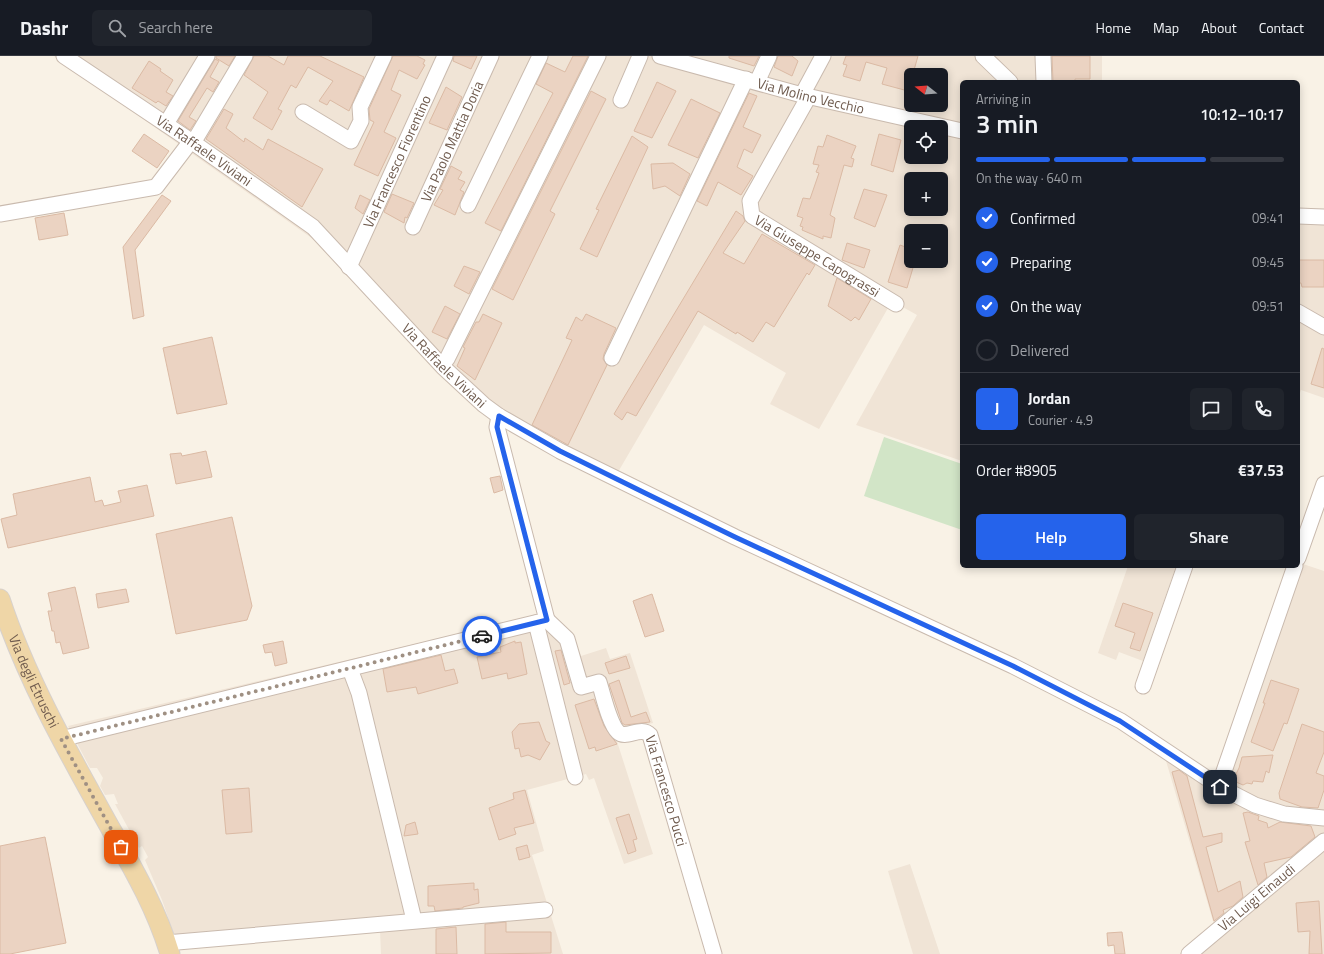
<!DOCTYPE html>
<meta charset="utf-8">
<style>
:root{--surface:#171b24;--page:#20242c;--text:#f1f3f6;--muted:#9ea1a6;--line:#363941;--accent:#2563eb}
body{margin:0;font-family:"Titillium Web",sans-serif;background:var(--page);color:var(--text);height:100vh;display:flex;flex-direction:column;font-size:15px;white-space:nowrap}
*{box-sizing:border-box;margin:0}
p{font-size:13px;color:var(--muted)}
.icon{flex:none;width:22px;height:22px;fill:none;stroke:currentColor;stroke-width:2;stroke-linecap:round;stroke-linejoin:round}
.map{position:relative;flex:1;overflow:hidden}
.drawer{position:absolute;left:960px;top:24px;width:340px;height:488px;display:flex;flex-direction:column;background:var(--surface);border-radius:6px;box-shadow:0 2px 10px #0003}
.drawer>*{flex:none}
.needle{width:26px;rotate:287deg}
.controls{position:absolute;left:904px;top:12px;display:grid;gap:8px}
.controls a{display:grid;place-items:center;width:44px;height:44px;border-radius:6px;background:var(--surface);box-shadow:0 2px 10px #0003;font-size:20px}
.pin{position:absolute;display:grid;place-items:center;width:34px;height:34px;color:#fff;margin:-17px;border-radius:8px;box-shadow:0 2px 6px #0006}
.courier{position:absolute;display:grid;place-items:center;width:40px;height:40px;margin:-20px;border:3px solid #2563eb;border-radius:50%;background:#fff;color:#222;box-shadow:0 1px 5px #0007}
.head em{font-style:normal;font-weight:600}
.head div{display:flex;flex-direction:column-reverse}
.head{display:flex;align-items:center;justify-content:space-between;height:68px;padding:0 16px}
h1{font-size:26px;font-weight:600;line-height:30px}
.bar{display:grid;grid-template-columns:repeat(4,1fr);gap:6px 4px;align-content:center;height:48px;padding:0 16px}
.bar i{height:5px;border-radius:3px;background:var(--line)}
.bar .current{background:var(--accent)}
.bar p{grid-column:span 4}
.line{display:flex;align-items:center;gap:10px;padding:0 16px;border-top:1px solid var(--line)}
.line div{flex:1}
.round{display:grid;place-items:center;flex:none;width:42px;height:42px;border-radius:6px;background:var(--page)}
ol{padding:0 16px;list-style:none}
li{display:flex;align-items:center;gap:12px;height:44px}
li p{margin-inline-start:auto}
li .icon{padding:4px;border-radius:50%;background:var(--accent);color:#fff;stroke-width:4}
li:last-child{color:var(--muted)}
li i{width:22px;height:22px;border:2px solid var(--line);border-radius:50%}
.primary-button{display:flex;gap:8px;margin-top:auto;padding:8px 16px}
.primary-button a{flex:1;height:46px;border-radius:6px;background:var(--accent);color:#fff;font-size:16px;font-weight:600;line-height:46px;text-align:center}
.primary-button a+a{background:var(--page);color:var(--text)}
header{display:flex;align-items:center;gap:24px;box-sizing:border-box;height:56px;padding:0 20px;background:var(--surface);border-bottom:1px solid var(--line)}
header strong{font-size:19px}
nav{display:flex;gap:22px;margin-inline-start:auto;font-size:14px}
.search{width:280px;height:36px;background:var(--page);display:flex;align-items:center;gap:10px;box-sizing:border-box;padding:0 14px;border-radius:6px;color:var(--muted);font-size:15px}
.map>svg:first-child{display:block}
.residential{fill:#f0e4d6;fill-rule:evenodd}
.green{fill:#d2e5c7}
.building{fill:#ebd3c2;stroke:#dbbaa4}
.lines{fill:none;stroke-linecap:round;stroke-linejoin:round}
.minor-casing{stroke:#c9baae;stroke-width:17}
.major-casing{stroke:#d7d1cd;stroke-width:21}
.minor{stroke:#fff;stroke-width:15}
.major{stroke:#efd6a7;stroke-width:19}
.done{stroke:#9f9083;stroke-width:4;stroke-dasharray:0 7.2}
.route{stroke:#2563eb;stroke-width:5}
.labels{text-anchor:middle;stroke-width:3;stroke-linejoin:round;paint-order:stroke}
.street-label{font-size:14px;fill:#6f5b4e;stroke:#fcf6ec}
</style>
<header>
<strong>Dashr</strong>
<div class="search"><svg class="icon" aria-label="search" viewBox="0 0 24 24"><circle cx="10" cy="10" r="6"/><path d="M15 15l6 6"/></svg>Search here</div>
<nav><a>Home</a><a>Map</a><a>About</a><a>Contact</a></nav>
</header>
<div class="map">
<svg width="1324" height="898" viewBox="0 0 1324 898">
<rect width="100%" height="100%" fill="#f9f2e6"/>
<g class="residential">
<path d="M54,0H1102V26H962V405L856,369L917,259L892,245L819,373L770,348L786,317L704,269L611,428L489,360L436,315L313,183ZM911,19H941V49H911ZM911,71H941V101H911ZM911,123H941V153H911ZM911,175H941V205H911Z"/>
<polygon points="1298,153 1324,153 1324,342 1301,334 1298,342"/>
<polygon points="1303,508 1324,515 1324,898 1180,898 1215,872 1164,698 1226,727"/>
<polygon points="1128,510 1176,510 1143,605 1119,596 1116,604 1098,597"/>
<polygon points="538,559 572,579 581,600 606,592 610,603 630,597 653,667 614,676 653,798 624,808 594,722 589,724 586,718 527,734 544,795 532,799 563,898 381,898 380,874 178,890 162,844 145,804 148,801 142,790 139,792 115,748 118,748 114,738 105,739 100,730 103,722 97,712 90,712 68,670"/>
<polygon points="910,808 940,898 913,898 888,815"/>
</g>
<polygon class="green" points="884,381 962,408 962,474 864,440"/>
<g class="building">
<polygon points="216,0 235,0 229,10 216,2"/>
<polygon points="254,0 268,0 284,9 288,0 320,0 364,21 349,55 330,44 327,49 319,45 333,25 308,11 296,32 291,29 278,53 282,55 272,74 253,62 268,36 244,19"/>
<polygon points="393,0 417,0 425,4 423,8 425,9 417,23 399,14 391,34 401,39 384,76 396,82 378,120 354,109 374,66 370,64 369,53"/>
<polygon points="454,0 477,0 471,13 453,5"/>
<polygon points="573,0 588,0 501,175 485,167 553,37 536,28 546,7 565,16"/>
<polygon points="729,0 759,0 754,10 729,2"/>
<polygon points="778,0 792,0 798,5 792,20 774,11"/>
<polygon points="846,0 918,0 908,35 882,28 887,12 866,6 860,25 843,20 847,9 843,8"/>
<polygon points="1052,0 1090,0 1090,23 1075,23 1075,26 1053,26"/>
<polygon points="215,3 219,5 210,21 219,26 213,36 207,32 189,61 196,65 190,74 178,65"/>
<polygon points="149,5 161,13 160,15 173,24 166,36 173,40 166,50 158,45 156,47 132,32"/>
<polygon points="657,26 676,35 652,82 634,75"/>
<polygon points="446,31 462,41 447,74 429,67"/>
<polygon points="591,35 606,43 550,155 555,158 513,244 492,233"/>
<polygon points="749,37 757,40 743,71 761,79 752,97 744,93 737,111 753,120 741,139 718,126 707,150 697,145"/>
<polygon points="691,43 720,57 698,102 668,89"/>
<polygon points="224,53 233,58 226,72 244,86 245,82 263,94 268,83 323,113 302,151 206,83"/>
<polygon points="144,78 169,95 157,112 132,95"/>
<polygon points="879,78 901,84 893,116 871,109"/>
<polygon points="827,79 856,90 851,102 854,103 852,111 844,109 830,159 835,162 831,182 823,180 823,183 802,174 803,171 800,170 803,162 797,160 803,142 810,143 819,117 816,116 819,109 813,108 818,90 823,91"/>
<polygon points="632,80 648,91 597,201 580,193 599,154 596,153"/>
<polygon points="673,107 690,118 680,140 665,130 653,133 651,108"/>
<polygon points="451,110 462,116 458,123 465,126 460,134 464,136 455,159 434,149 443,134 440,133"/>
<polygon points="864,133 887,139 875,171 854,162"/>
<polygon points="392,138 414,147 407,162 405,161 404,167 384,156"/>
<polygon points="162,139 171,145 135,194 144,260 133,263 123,191"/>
<polygon points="360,139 370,144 363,158 355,152"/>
<polygon points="736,155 743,160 745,165 723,197 744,208 762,178 815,209 809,219 807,217 774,271 766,266 753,286 737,276 736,278 698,255 636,360 627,356 622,364 614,358"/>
<polygon points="64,157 68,179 39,184 35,162"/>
<polygon points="847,187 870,194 864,212 842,204"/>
<polygon points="900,189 911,193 911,205 915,205 907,232 888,226"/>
<polygon points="1298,204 1324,204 1324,231 1302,231 1301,227 1298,227"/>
<polygon points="464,210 480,216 469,238 454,230"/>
<polygon points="837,222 871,243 859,264 855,261 851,265 828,250"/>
<polygon points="445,250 460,258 447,283 432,276"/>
<polygon points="483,258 502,267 475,324 457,310 465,292 463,291 476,266 479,266"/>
<polygon points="586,258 616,272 604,298 603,303 607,309 568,389 532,369 572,284 566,282 576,261 582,265"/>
<polygon points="212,281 227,348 177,358 163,292"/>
<polygon points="1322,292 1324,293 1324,332 1311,328"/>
<polygon points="206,395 212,421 176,428 170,398 181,397 182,400"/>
<polygon points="500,420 503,434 494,437 490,422"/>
<polygon points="90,421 95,446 102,444 104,450 121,446 118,435 147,429 154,460 8,492 1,463 17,459 13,438"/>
<polygon points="232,461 252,550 247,564 176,578 156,478"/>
<polygon points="75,531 89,592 63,598 60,586 56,587 54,575 52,575 48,555 52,555 48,537"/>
<polygon points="126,533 129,546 98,552 96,538"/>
<polygon points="652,538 664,575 645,581 633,545"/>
<polygon points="1123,547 1153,557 1140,595 1130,592 1135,577 1115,570"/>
<polygon points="283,585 287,607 275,610 272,596 265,597 263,589"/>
<polygon points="515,585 515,587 521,586 527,618 508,623 507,617 482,623 477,601 501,596 500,591"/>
<polygon points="561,594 570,627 564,629 555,595"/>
<polygon points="441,599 445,615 454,613 458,627 418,638 416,631 387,636 383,613"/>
<polygon points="626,600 630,612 609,618 605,607"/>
<polygon points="619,624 631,661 646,656 650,666 625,669 622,667 609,628"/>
<polygon points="1271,624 1299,633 1287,668 1284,667 1273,695 1251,686 1265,647 1263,647"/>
<polygon points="594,643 604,670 617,688 596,695 595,691 589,693 575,649"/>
<polygon points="539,666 546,685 550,687 540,704 528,699 521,701 519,692 515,693 512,676 519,668"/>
<polygon points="1302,668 1324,676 1324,696 1316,717 1324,720 1324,734 1318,752 1302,751 1280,743 1279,737"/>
<polygon points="1273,699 1269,717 1266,715 1263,726 1253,725 1252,728 1247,727 1243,729 1236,726 1236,718 1239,712 1242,701"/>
<polygon points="1179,714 1187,720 1203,781 1222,777 1222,786 1206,791 1218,836 1240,825 1243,841 1233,850 1223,854 1224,857 1214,865 1172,716"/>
<polygon points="249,732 252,776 226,778 222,734"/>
<polygon points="525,734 534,767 514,772 516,778 499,784 489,752 514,743 513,737"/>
<polygon points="1248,756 1259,760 1258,764 1267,767 1268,772 1280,766 1311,770 1315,781 1291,801 1264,807 1267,821 1258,829 1245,786 1250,785 1243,757"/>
<polygon points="629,758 637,783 633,784 636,795 628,798 616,762"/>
<polygon points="415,766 418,778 404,780 406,769"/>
<polygon points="45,781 66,887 10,898 0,898 0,790"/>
<polygon points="527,789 530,801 519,804 516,792"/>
<polygon points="474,827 474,834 478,833 479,847 463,851 463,852 435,855 434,850 428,850 428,830"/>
<polygon points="1319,845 1322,898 1309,898 1310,875 1298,876 1296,847"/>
<polygon points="506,866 506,876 551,876 551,897 485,898 485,868"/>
<polygon points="456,871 457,898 436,898 436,873"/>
<polygon points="1122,876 1125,898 1115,898 1114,889 1108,890 1107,877"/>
</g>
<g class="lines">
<g class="minor-casing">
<g id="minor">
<path id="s1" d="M64,0L191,85L313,171L443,311L484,349L499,360L560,395L735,481L1013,610L1121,665L1220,731L1255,749L1284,758L1324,762"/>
<path id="s2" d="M660,0L802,39L962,75"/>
<polyline points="983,0 1010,26"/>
<polyline points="1043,0 1044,26"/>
<polyline points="757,26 769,0"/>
<polyline points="802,39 823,0"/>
<path id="s3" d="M809,40L750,145L752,160L896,248"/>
<polyline points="621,44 640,0"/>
<polyline points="303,56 351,85 361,65 360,51 384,0"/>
<polyline points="166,68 207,0"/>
<polyline points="193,87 245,0"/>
<polyline points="468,149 540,0"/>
<polyline points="0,158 156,131 191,85"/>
<polyline points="1298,160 1324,161"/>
<path id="s4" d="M413,171L491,0"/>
<path id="s5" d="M349,211L445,0"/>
<polyline points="1298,256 1324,271"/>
<polyline points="612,302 746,23"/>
<polyline points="447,303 598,0"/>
<polyline points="1298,502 1324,428"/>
<path id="s6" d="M547,564L567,583L581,631L599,626C603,638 609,667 618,676C626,684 641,669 650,679L714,898"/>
<polyline points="536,567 575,721"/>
<polyline points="350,613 359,637 414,864"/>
<polyline points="1143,630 1185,510"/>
<polyline points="61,683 547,564 497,371 499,360"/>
<polyline points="1222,721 1295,510"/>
<polyline points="166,887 545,854"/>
<path id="s7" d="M1189,898L1324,785"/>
</g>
</g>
<g class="major-casing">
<g id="major">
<path id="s8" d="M0,543C25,619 64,689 103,759C128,804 155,848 170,898"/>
</g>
</g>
<use href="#minor" class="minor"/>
<use href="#major" class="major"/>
</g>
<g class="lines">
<polyline class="done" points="121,791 61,683 482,580"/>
<polyline class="route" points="482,580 547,564 497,371 499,360 560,395 645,437 735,481 1013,610 1120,665 1220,731"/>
</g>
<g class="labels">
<g class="street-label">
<text dy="5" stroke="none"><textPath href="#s2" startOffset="156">Via Molino Vecchio</textPath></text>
<text dy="5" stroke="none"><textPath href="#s4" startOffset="94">Via Paolo Mattia Doria</textPath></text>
<text dy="5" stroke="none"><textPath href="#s1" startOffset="169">Via Raffaele Viviani</textPath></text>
<text dy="5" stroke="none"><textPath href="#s5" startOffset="116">Via Francesco Fiorentino</textPath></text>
<text dy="5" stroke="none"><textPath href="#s3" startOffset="212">Via Giuseppe Capograssi</textPath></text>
<text dy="5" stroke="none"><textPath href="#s1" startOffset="493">Via Raffaele Viviani</textPath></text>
<text dy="5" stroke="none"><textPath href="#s8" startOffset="89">Via degli Etruschi</textPath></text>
<text dy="5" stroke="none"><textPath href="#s6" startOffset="242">Via Francesco Pucci</textPath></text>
<text dy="5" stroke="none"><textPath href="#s7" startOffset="88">Via Luigi Einaudi</textPath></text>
</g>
</g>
</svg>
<div class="controls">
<a><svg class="needle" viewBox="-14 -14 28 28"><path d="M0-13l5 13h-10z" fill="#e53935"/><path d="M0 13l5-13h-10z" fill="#9ea1a6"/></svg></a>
<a><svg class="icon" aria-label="locate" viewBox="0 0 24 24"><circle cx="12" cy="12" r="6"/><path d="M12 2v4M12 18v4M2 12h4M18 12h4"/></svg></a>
<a>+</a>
<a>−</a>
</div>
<div class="pin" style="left:121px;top:791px;background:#ea580c"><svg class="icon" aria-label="bag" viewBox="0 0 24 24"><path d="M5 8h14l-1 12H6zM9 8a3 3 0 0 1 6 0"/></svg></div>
<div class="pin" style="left:1220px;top:731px;background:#1f2937"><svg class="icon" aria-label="home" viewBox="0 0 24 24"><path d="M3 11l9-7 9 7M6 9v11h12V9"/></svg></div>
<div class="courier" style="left:482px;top:580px"><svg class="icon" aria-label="car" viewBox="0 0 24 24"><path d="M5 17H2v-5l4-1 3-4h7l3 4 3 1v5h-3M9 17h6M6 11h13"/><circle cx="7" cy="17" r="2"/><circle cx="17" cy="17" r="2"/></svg></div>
<section class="drawer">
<div class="head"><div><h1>3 min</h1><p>Arriving in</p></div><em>10:12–10:17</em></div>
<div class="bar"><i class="current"></i><i class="current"></i><i class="current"></i><i></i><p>On the way · 640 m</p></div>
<ol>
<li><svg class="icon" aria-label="check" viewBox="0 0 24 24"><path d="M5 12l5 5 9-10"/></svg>Confirmed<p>09:41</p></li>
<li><svg class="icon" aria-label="check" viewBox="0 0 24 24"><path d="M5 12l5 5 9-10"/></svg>Preparing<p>09:45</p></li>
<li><svg class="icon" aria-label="check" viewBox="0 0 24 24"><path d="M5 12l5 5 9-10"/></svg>On the way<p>09:51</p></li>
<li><i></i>Delivered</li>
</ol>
<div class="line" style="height:72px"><b class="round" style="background:var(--accent);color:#fff">J</b><div><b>Jordan</b><p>Courier · 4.9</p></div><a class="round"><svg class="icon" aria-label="chat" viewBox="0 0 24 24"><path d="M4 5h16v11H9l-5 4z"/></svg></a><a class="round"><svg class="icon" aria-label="phone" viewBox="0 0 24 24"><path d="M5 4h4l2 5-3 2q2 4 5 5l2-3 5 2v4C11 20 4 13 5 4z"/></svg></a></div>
<div class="line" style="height:52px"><div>Order #8905</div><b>€37.53</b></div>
<div class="primary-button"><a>Help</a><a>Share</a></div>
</section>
</div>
